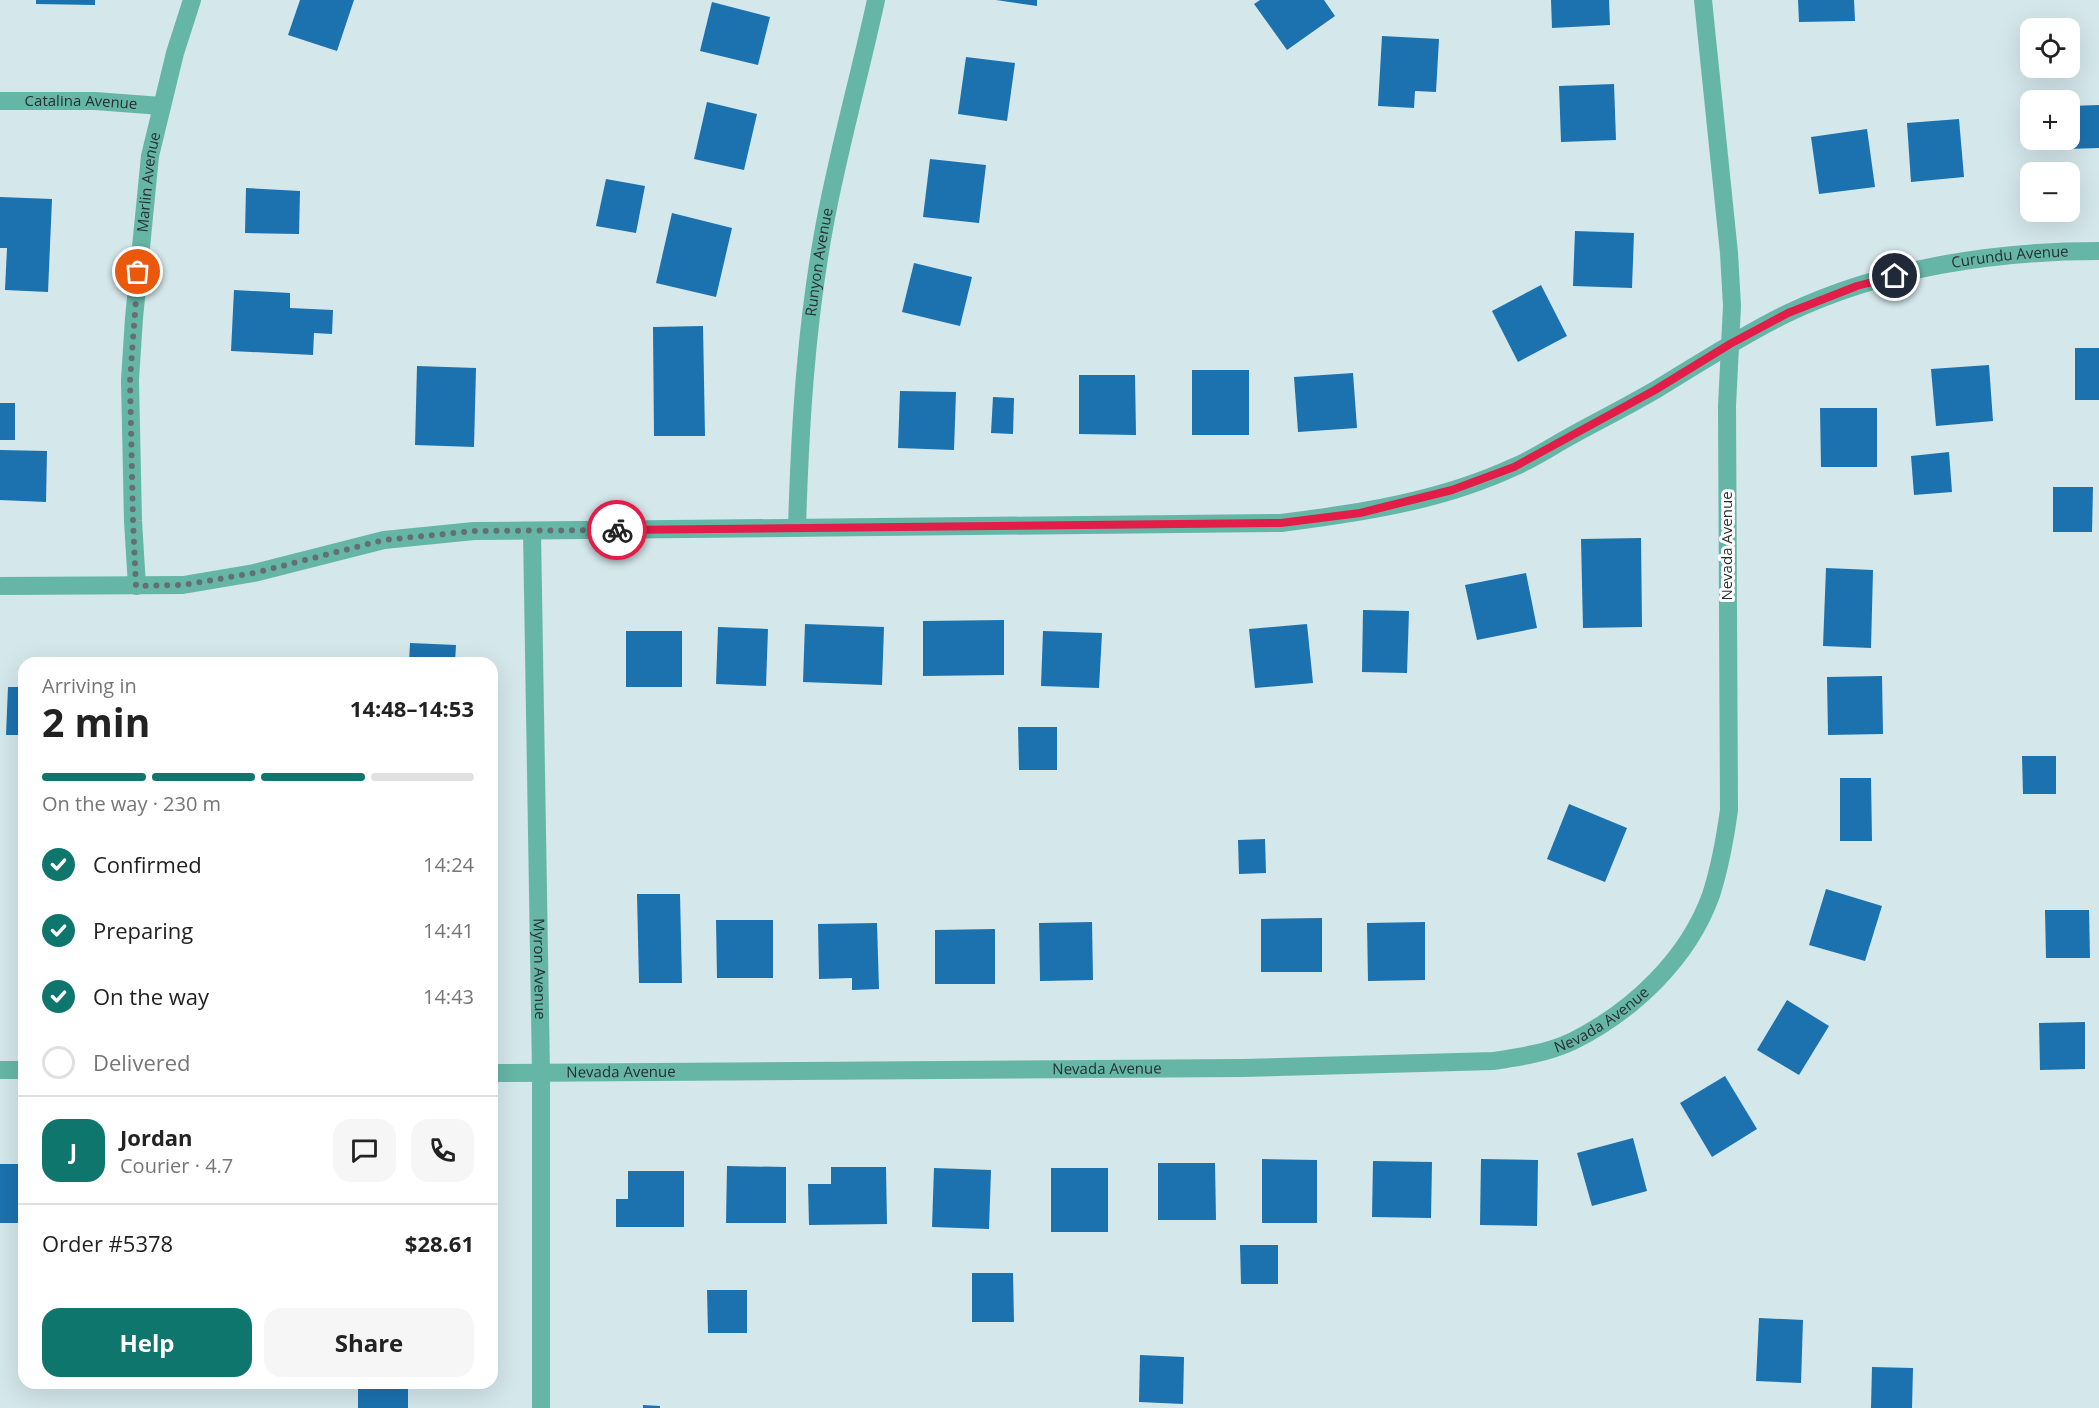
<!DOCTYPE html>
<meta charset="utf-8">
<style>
:root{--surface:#fff;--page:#f6f6f6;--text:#222;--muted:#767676;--line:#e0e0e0;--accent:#0f766e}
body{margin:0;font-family:"Open Sans",sans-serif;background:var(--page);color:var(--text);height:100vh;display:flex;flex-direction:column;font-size:22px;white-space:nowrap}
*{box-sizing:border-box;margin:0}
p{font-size:20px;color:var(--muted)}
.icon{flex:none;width:33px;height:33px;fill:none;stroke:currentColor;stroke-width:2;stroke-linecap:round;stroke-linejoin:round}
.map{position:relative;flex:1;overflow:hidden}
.panel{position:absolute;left:18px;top:657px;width:480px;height:732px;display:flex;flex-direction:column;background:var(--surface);border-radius:18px;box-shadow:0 6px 24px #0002}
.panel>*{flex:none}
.controls{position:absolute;left:2020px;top:18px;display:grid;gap:12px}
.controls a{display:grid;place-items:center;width:60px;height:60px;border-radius:12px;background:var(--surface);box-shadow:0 6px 24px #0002;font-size:30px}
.pin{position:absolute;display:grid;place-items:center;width:51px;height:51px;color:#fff;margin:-26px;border:3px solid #fff;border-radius:50%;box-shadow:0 2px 6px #0007}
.courier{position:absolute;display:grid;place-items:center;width:60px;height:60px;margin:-30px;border:4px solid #e11d48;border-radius:50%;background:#fff;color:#222;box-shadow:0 2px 8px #0007}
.head em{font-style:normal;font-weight:700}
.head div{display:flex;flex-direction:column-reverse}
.head{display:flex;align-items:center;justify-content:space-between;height:102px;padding:0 24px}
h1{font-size:39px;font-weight:700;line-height:45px}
.bar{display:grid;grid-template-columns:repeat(4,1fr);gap:9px 6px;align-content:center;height:72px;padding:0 24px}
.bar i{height:8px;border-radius:4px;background:var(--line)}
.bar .active{background:var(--accent)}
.bar p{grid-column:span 4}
.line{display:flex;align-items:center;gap:15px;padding:0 24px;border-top:2px solid var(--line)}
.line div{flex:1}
.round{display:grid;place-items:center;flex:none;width:63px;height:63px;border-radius:18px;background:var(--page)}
ol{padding:0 24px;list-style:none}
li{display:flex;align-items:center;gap:18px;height:66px}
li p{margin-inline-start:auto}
li .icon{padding:6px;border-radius:50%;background:var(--accent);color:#fff;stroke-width:4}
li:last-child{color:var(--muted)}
li i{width:33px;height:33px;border:3px solid var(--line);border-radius:50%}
.primary-button{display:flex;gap:12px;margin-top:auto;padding:12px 24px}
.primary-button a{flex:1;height:69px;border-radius:18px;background:var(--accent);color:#fff;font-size:24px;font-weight:700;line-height:69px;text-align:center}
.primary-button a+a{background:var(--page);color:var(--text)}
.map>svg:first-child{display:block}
.building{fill:#1b72af}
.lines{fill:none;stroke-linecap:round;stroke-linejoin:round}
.street{stroke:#66b6a7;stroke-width:18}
.done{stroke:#646f72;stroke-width:6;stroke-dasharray:0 10.8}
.route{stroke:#e11d48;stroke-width:8}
.labels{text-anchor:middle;stroke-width:6;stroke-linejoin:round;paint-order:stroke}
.street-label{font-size:15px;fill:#282f31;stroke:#fff}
</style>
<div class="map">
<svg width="2099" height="1408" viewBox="0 0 2099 1408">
<rect width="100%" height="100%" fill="#d4e7eb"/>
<g class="building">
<polygon points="36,0 95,0 95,5 36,4"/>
<polygon points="300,0 354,0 337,51 288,35"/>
<polygon points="996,0 1037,0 1037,6"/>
<polygon points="1260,0 1324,0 1335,16 1287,50 1254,4"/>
<polygon points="1551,0 1609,0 1610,25 1552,28"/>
<polygon points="1798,0 1854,0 1855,21 1799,22"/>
<polygon points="712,2 770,17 758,65 700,51"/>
<polygon points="1382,36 1439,39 1436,92 1415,91 1414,108 1378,106"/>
<polygon points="966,57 1015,63 1007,121 958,114"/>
<polygon points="1614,84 1616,140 1561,142 1559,86"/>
<polygon points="707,102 757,114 744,170 694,159"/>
<polygon points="2099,105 2099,148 2066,149 2066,140 2070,140 2070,106"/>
<polygon points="1959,119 1964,177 1911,182 1907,123"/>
<polygon points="1867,129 1875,187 1819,194 1811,137"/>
<polygon points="930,159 986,165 979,223 923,217"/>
<polygon points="606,179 645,186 636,233 596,226"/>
<polygon points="246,188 300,191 299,234 245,233"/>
<polygon points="0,197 52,199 48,292 5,290 7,248 0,248"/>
<polygon points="672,213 732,228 716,297 656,283"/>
<polygon points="1575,231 1634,233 1632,288 1573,286"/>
<polygon points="914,263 972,277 960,326 902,312"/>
<polygon points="1541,285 1567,336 1518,362 1492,311"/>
<polygon points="234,290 290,293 290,308 333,310 332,334 314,333 313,355 231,351"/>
<polygon points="703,326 705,436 654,436 653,327"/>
<rect x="2075" y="348" width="24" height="52"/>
<polygon points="1989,365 1993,421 1936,426 1931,369"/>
<polygon points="417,366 476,368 474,447 415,445"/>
<rect x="1192" y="370" width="57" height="65"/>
<polygon points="1353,373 1357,428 1298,432 1294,377"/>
<polygon points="1079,375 1135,375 1136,435 1079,434"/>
<polygon points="900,391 956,392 954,450 898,448"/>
<polygon points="993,397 1014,398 1013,434 991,433"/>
<rect x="0" y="403" width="15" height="37"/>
<polygon points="1820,408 1877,408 1877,467 1821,467"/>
<polygon points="0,450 47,451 46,502 0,500"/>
<polygon points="1949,452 1952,492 1914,495 1911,456"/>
<polygon points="2053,487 2093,487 2092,532 2053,532"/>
<polygon points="1641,538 1642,627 1583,628 1581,539"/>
<polygon points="1826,568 1873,570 1871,648 1823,646"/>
<polygon points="1526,573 1537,628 1477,640 1465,585"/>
<polygon points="1363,610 1409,611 1407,673 1362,672"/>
<polygon points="1004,620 1004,675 923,676 923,621"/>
<polygon points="805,624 884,627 882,685 803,682"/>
<polygon points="1307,624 1313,683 1255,688 1249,629"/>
<polygon points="718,627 768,629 766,686 716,684"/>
<rect x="626" y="631" width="56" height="56"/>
<polygon points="1043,631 1102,633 1099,688 1041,686"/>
<polygon points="410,643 456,645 455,663 409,663"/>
<polygon points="1882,676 1883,734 1828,735 1827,677"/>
<polygon points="8,687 24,687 24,735 6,735"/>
<polygon points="1018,727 1057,727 1057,770 1019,770"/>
<polygon points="2022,756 2056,756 2056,794 2023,794"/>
<polygon points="1840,778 1871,778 1872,841 1840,841"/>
<polygon points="1569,804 1627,828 1605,882 1547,859"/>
<polygon points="1265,839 1266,873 1239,874 1238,840"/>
<polygon points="1826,889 1882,906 1865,961 1809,945"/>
<polygon points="637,894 680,894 682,983 639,983"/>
<polygon points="2045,910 2089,910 2090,958 2046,958"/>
<polygon points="1322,918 1322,972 1261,972 1261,919"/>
<polygon points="716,920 773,920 773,978 717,978"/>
<polygon points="1092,922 1093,980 1040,981 1039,923"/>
<polygon points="1425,922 1425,980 1368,981 1367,923"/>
<polygon points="877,923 879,989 852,990 852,978 819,979 818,924"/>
<polygon points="995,929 995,984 935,984 935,930"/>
<polygon points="1787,1000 1829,1026 1799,1075 1757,1050"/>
<polygon points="2085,1022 2085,1069 2040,1070 2039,1023"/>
<polygon points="1725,1076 1757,1129 1712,1157 1680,1103"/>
<polygon points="1633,1138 1647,1191 1592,1206 1577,1153"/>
<polygon points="1262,1159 1317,1160 1317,1223 1262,1223"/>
<polygon points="1481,1159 1538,1160 1537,1226 1480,1225"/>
<polygon points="1373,1161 1432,1162 1431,1218 1372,1217"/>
<polygon points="1158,1163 1215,1163 1216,1220 1158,1220"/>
<rect x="0" y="1164" width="24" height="59"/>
<polygon points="727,1166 786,1167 786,1223 726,1223"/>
<polygon points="831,1167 886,1167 887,1224 809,1225 808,1184 831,1184"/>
<polygon points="934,1168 991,1170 989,1229 932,1227"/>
<rect x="1051" y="1168" width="57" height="64"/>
<polygon points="628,1171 684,1171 684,1227 616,1227 616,1199 628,1199"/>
<polygon points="1240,1245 1278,1245 1278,1284 1241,1284"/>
<polygon points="972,1273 1013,1273 1014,1322 972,1322"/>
<polygon points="707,1290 747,1290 747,1333 708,1333"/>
<polygon points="1759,1318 1803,1320 1801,1383 1756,1381"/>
<polygon points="1140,1355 1184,1357 1183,1404 1139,1402"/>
<polygon points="1872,1367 1913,1368 1912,1408 1871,1408"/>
<rect x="358" y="1383" width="50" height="25"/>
<polygon points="643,1405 660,1406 660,1408 643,1408"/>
</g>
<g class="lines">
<g class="street">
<path id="s1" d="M0,101H95L161,106"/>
<path id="s2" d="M797,528C800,426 806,324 825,223C839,148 860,74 876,0"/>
<path id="s3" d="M532,531L541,1073V1408"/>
<path id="s4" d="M0,586L183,585L254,573L384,540L474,531L1281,523C1360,513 1441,501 1514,467C1533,459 1551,447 1569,437C1598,421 1628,406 1657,389C1700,363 1741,336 1786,314C1882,268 1994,251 2099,251"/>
<path id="s5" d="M137,586L133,521L130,380L134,318L150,156L175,53L192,0"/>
<polyline points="0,1070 24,1070"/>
<path id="s6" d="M492,1073L1243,1068L1493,1061C1520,1057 1548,1053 1573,1041C1633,1011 1688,959 1711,895C1720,867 1725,839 1729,810L1727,406L1732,306L1729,253L1703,0"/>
</g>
</g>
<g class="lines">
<polyline class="done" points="138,272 130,380 133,521 136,586 183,585 254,573 384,540 474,531 617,530"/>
<polyline class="route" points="617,530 1281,523 1360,513 1452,490 1514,467 1655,390 1730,344 1788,313 1857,286 1895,276"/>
</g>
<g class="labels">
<g class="street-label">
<text dy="5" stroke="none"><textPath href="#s1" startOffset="81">Catalina Avenue</textPath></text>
<text dy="5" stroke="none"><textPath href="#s5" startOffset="405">Marlin Avenue</textPath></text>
<text dy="5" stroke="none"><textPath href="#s4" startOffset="2072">Curundu Avenue</textPath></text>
<text dy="5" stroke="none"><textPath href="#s2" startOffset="267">Runyon Avenue</textPath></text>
<text transform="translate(1727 546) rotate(-90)" y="5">Nevada Avenue</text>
<text dy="5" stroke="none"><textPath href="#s3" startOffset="438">Myron Avenue</textPath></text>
<text dy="5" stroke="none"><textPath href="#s6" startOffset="1119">Nevada Avenue</textPath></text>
<text dy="5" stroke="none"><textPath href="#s6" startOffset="615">Nevada Avenue</textPath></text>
<text dy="5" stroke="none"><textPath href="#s6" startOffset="129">Nevada Avenue</textPath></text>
</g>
</g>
</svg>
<div class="controls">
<a><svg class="icon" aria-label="locate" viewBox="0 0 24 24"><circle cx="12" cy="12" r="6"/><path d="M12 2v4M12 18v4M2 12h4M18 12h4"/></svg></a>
<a>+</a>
<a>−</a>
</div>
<div class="pin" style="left:138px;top:272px;background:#ea580c"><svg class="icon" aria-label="bag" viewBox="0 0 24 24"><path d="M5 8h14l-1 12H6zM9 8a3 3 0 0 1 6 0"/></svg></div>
<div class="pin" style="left:1895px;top:276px;background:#1f2937"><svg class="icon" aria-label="home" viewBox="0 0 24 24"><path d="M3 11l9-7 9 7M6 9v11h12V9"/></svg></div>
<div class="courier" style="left:617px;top:530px"><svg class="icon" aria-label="bike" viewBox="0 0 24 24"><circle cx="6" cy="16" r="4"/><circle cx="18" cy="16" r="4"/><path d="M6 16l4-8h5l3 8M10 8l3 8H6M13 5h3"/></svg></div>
<section class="panel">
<div class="head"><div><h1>2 min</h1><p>Arriving in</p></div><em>14:48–14:53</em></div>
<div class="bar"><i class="active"></i><i class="active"></i><i class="active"></i><i></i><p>On the way · 230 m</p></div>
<ol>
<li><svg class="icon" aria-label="check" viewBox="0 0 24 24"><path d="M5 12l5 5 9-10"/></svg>Confirmed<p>14:24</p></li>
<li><svg class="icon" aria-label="check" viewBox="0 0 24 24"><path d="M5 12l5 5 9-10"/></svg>Preparing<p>14:41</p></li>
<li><svg class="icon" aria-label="check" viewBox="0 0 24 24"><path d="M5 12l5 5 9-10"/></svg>On the way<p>14:43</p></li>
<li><i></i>Delivered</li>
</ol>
<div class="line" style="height:108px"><b class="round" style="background:var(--accent);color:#fff">J</b><div><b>Jordan</b><p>Courier · 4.7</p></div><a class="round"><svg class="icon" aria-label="chat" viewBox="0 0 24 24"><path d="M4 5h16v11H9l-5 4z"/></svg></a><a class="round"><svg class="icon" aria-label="phone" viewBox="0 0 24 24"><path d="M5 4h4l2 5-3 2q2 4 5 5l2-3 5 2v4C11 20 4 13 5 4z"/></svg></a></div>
<div class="line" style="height:78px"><div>Order #5378</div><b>$28.61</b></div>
<div class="primary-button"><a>Help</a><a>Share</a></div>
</section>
</div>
